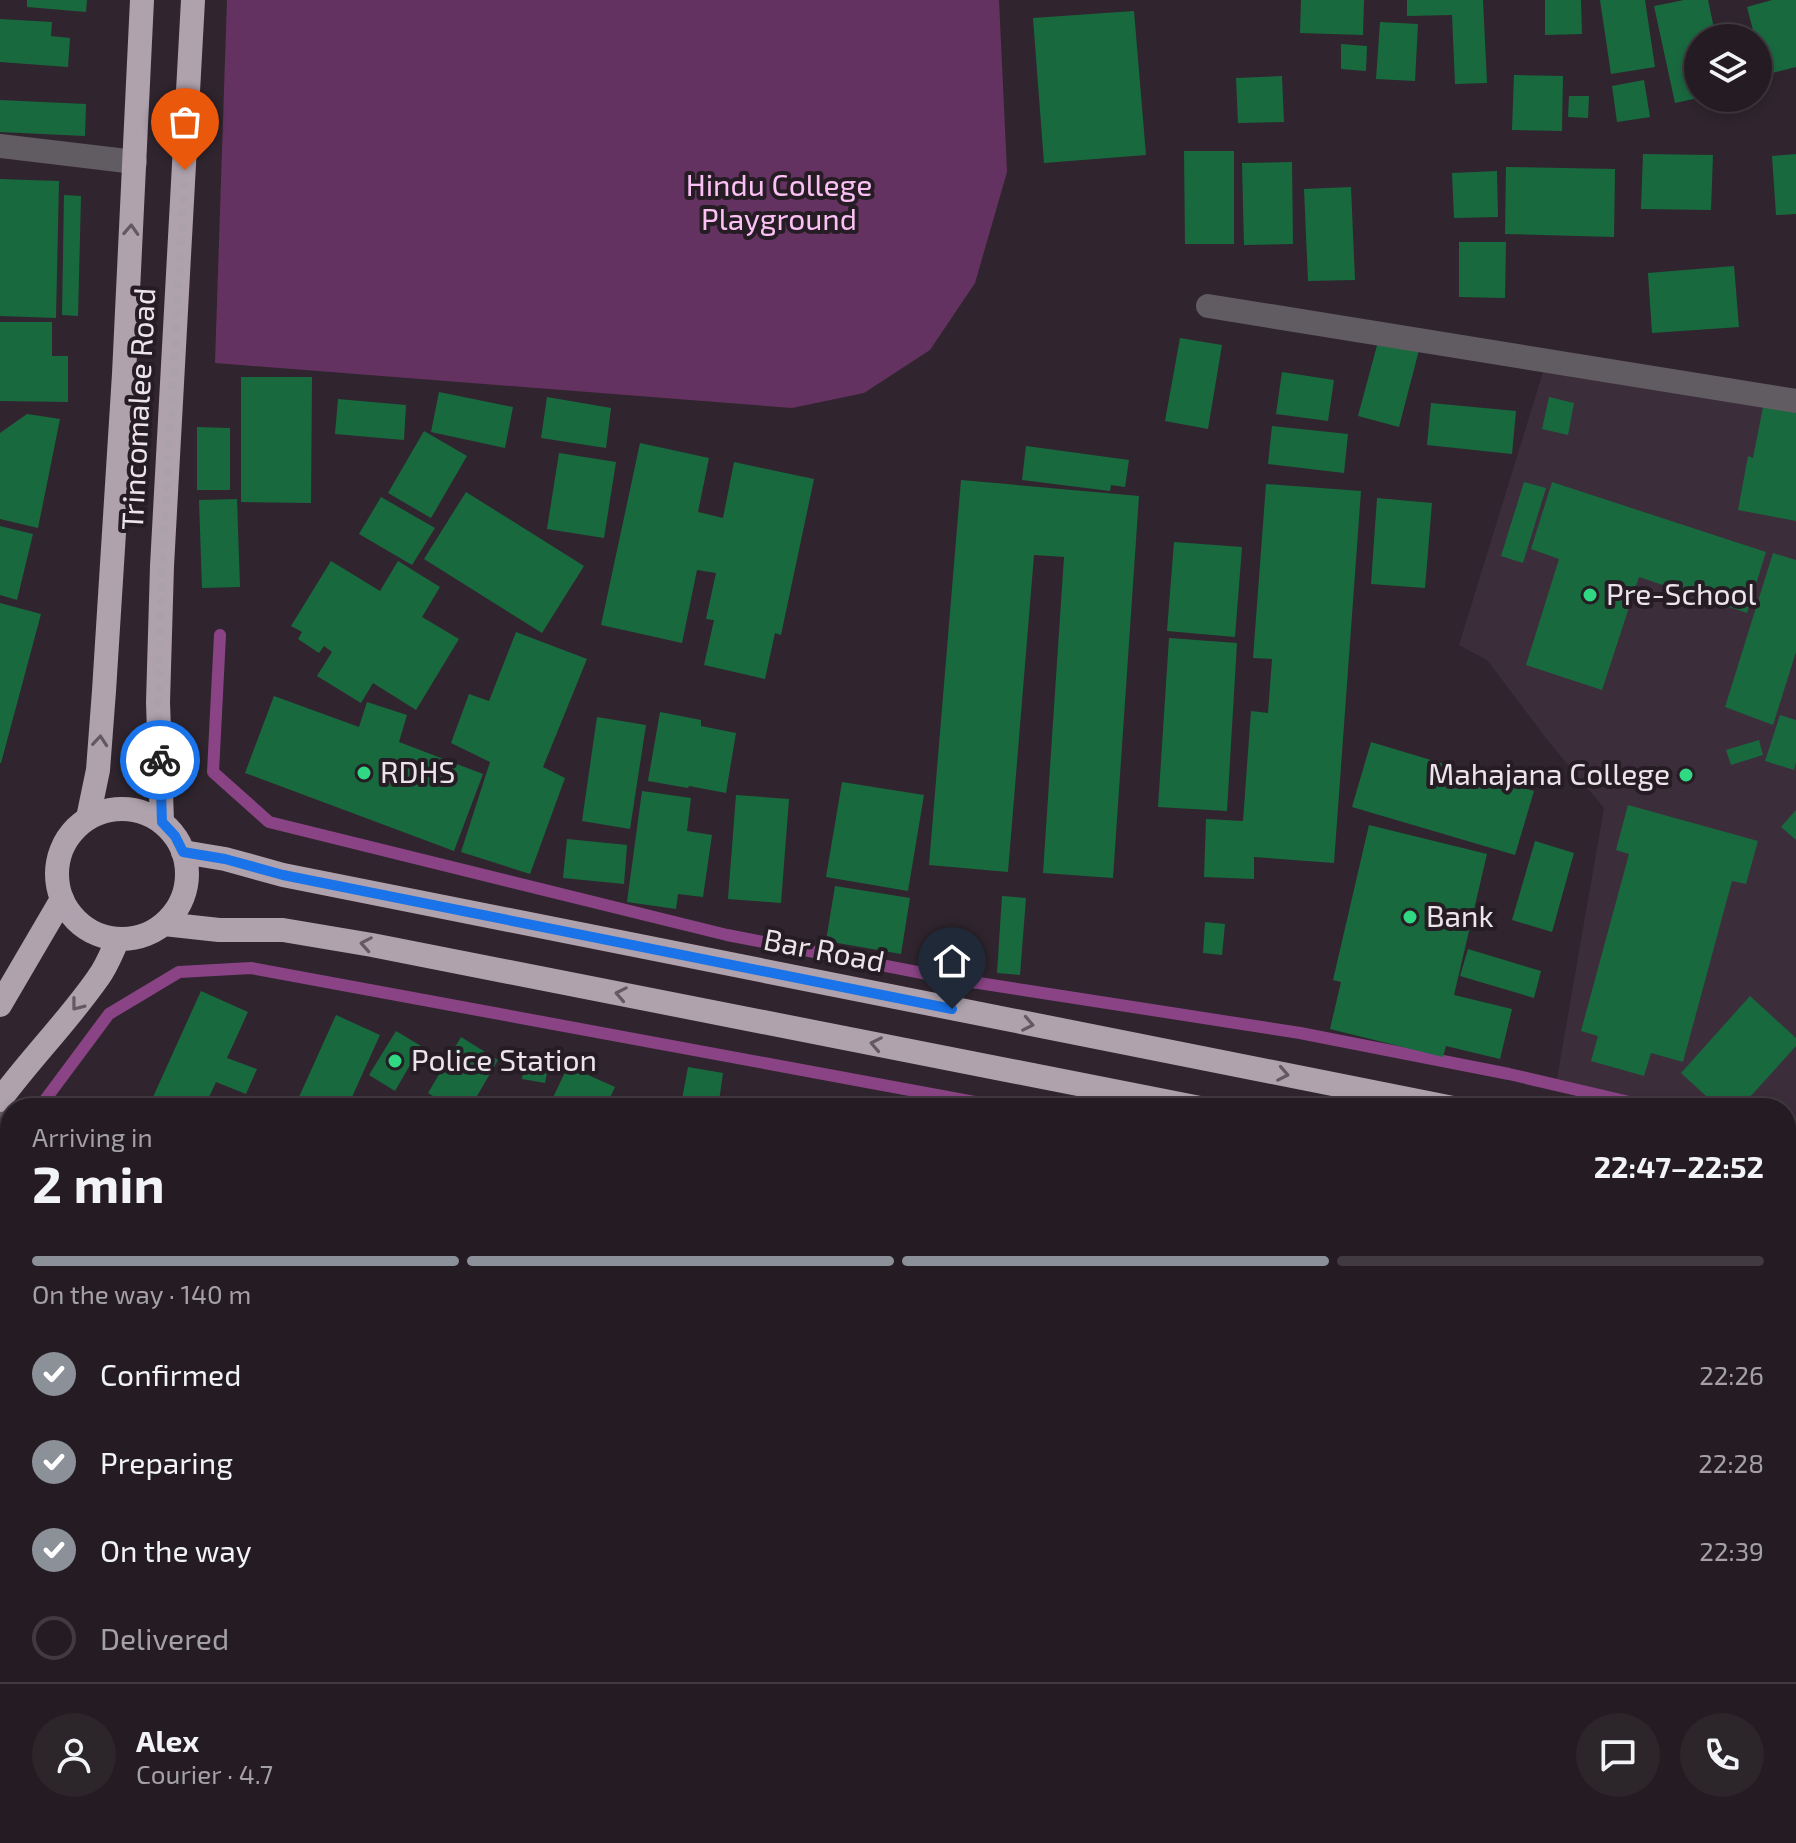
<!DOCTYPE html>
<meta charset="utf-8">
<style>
:root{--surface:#241c22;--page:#2c252a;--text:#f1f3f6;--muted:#a3a1a5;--line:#413a40;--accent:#8c9099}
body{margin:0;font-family:"Exo 2",sans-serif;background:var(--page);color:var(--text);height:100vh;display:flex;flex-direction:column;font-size:30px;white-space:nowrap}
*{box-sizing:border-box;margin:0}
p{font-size:26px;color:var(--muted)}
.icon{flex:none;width:44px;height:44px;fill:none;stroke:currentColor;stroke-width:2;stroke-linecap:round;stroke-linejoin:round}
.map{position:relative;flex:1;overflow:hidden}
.panel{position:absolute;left:0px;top:1098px;width:1796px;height:746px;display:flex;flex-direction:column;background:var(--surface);border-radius:32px 32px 0 0;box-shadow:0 4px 12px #0003,0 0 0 2px var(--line)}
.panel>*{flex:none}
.tools{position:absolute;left:1684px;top:24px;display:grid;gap:16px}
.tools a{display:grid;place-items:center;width:88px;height:88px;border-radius:50%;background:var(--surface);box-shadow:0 4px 12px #0003,0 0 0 2px var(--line);font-size:40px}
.pin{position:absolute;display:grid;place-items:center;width:68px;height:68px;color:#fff;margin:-82px -34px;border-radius:50% 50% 50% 0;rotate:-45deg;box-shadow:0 0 8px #0007}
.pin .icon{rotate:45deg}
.courier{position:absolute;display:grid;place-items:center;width:80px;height:80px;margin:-40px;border:6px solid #1a73e8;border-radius:50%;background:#fff;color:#222;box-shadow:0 2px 10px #0007}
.headline em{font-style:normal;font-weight:700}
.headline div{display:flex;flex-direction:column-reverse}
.headline{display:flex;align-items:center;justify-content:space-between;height:136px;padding:0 32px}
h1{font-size:52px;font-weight:700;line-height:60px}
.bar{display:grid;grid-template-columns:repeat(4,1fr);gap:12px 8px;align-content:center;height:96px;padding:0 32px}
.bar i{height:10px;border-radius:6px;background:var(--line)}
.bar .on{background:var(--accent)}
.bar p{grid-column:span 4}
.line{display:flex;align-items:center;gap:20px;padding:0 32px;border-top:2px solid var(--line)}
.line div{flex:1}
.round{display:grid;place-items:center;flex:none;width:84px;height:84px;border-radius:42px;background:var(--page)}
ol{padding:0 32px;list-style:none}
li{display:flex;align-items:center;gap:24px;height:88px}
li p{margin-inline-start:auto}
li .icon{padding:8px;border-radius:50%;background:var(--accent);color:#fff;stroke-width:4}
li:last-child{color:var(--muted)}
li i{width:44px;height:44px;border:4px solid var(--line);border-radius:50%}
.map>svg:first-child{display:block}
.built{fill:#3c2d3a}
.green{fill:#643260}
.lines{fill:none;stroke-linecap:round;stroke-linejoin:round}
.stream{stroke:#8a4485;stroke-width:12}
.building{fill:#19693f}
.path{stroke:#71676f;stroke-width:5;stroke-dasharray:6 4;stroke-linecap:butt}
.minor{stroke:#615c61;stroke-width:24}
.major{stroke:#998e98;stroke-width:24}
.highway{stroke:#afa2ad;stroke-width:24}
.oneway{stroke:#645862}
.done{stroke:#aaa1a9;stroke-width:8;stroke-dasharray:0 14.4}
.route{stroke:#1a73e8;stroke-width:10}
.poi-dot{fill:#30d883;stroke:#261c24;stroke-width:3}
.labels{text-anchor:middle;stroke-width:8;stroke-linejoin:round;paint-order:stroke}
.park-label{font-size:30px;fill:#fbc1f5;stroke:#261c24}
.street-label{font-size:30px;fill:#ece4eb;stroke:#261c24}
.poi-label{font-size:30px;fill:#ece4eb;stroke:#261c24;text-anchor:start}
</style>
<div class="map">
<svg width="1796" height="1843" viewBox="0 0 1796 1843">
<rect width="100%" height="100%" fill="#30252e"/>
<polygon class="built" points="1544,369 1796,401 1796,1159 1786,1155 1786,1108 1624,1108 1555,1090 1604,808 1549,742 1487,660 1459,645"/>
<polygon class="green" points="227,0 999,0 1007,172 975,283 930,350 864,393 792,408 215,363"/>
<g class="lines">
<g class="stream">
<polyline points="220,635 213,772 269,822 727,935 953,979 1300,1033 1509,1074 1655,1108"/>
<polyline points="39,1108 109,1014 179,972 251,968 1007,1108"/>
<polyline points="1786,1149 1796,1153"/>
<polyline points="0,1161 10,1147"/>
<polyline points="1786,1258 1796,1260"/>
</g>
</g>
<g class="building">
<polygon points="27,0 87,0 86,12 27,7"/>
<polygon points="1301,0 1364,0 1363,35 1300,33"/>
<polygon points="1407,0 1483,0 1487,83 1455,84 1452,15 1407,16"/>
<polygon points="1545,0 1581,0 1582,34 1545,35"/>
<polygon points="1600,0 1645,0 1655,67 1611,74"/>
<polygon points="1684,0 1708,0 1716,38 1698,38 1698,98 1675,103 1654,6"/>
<polygon points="1772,0 1796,0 1796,67 1764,75 1758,50 1758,38 1755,38 1747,7"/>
<polygon points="1134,11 1146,155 1044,163 1033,18"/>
<polygon points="0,19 52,22 51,36 70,38 68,67 0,62"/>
<polygon points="1380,22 1418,24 1415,81 1376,79"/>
<polygon points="1341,44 1367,46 1366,71 1341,69"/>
<polygon points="1514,75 1563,76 1562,131 1512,130"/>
<polygon points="1282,76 1284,122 1238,123 1236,78"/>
<polygon points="1644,80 1650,117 1617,122 1612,86"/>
<polygon points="1569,96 1589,96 1588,118 1568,117"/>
<polygon points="0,100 86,104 85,136 0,132"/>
<polygon points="1184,151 1234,151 1234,244 1185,244"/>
<polygon points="1643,154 1713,155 1711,210 1641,209"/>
<polygon points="1796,154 1796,214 1776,215 1772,156"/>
<polygon points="1292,162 1293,244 1244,245 1242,163"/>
<polygon points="1506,167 1615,169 1614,237 1505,234"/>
<polygon points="1497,171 1498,217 1454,218 1452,173"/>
<polygon points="0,179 59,181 56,318 0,316"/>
<polygon points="1351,187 1355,280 1308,281 1304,189"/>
<polygon points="64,195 81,196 78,316 62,315"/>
<polygon points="1459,242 1506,242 1505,298 1459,297"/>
<polygon points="1734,266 1739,327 1652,333 1648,273"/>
<polygon points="0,322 52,322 52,356 68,356 68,402 0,401"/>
<polygon points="1180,338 1222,345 1208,429 1165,421"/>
<polygon points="1379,338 1419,350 1399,427 1358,416"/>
<polygon points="1282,372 1334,380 1328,421 1276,414"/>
<polygon points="241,377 312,377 311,503 241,502"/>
<polygon points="439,392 513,407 505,448 431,432"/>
<polygon points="547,397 611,408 606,448 541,438"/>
<polygon points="1549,397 1574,403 1568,435 1542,429"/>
<polygon points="338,399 406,405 404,440 335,434"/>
<polygon points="1764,402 1796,408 1796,521 1738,510 1748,456 1753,458"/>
<polygon points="1431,403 1516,411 1512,454 1427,445"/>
<polygon points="27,414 60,419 38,528 0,519 0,433"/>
<polygon points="1272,426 1348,434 1344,473 1268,464"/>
<polygon points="197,427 230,428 230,490 197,490"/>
<polygon points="424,431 467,456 431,518 388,493"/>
<polygon points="640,443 709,458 698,512 723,518 734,462 814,479 781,635 775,633 765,679 704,665 714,620 706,619 716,573 697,570 682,643 601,625"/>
<polygon points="1026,446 1129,460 1125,487 1111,485 1110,491 1022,480"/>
<polygon points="559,453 616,462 604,538 547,529"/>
<polygon points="961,480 1139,496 1113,878 1043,873 1064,557 1034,555 1008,872 929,865"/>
<polygon points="1524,482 1546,488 1523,563 1501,556"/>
<polygon points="1552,482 1766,552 1747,613 1639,577 1602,690 1526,665 1559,559 1531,549"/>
<polygon points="1266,484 1361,491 1334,863 1254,857 1254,879 1204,877 1206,819 1243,821 1251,711 1268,713 1272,659 1253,658"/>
<polygon points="466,492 584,566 542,633 424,559"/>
<polygon points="381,497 435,528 412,565 359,534"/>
<polygon points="1377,498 1432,503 1425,588 1371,584"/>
<polygon points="237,499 240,587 202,588 199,500"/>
<polygon points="0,526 33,534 17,600 0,595"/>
<polygon points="1174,542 1242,547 1235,637 1167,631"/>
<polygon points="1773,553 1796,560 1796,652 1773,725 1725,707"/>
<polygon points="331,561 380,591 398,561 440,587 422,617 459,639 416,710 373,683 361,703 317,676 332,652 324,646 319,653 298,639 302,632 291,626"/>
<polygon points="0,603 41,614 1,763 0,763"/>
<polygon points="516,632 587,659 543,767 565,778 530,874 461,852 490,762 451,743 469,694 489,701"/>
<polygon points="1169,638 1237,643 1227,811 1158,807"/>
<polygon points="274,696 359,727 367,702 407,715 399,742 483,774 454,851 245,773"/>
<polygon points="660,712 701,720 701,726 736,733 726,793 689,786 688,788 648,781"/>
<polygon points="1780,715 1796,720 1796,762 1794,770 1765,761"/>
<polygon points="597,717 646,725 630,829 582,821"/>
<polygon points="1759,740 1763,755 1731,765 1726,750"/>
<polygon points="1371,742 1534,791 1515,855 1352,807"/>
<polygon points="842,782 924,795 908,891 826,877"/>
<polygon points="642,791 691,798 687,831 712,835 703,897 678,894 676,909 627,902"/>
<polygon points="736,795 789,799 781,903 728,899"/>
<polygon points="1628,805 1758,841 1746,884 1732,881 1683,1062 1651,1053 1644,1076 1591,1061 1598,1036 1581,1031 1629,854 1616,850"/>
<polygon points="1796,810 1796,840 1781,827"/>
<polygon points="1369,825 1487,854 1454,995 1512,1009 1500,1059 1446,1046 1443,1057 1330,1029 1341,982 1333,980"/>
<polygon points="567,839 627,845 624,884 563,878"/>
<polygon points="1535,841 1574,853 1552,932 1512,920"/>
<polygon points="835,886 910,898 901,954 826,941"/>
<polygon points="1002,896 1026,898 1020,975 997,973"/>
<polygon points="1205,922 1225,924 1222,955 1203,953"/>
<polygon points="1468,949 1541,971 1534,998 1460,976"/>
<polygon points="201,991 248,1012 227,1058 257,1069 246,1094 216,1082 204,1108 148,1108"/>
<polygon points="1750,996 1796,1038 1796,1046 1740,1108 1719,1108 1681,1073"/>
<polygon points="336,1015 380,1035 347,1108 294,1108"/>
<polygon points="396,1031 421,1046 395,1091 369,1075"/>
<polygon points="461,1037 498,1060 470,1108 453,1108 428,1093"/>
<polygon points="526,1052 550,1057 545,1083 522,1079"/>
<polygon points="568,1066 615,1087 605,1108 597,1108 586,1104 584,1108 548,1108"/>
<polygon points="688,1067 723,1073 718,1108 661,1108 663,1096 682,1099"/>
<polygon points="1786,1313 1796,1321 1796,1432 1786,1446"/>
<polygon points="9,1322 10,1322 10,1439 0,1436 0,1355"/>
<polygon points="0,1827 10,1830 10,1834 24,1834 33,1837 31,1843 0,1843"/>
<polygon points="59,1834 124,1834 135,1843 70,1843"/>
<polygon points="222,1834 310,1834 307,1843 218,1843"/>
<polygon points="526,1834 566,1834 563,1843 522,1843"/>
<polygon points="589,1834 635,1834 647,1843 581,1843"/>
<polygon points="681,1834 703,1834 726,1843 677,1843"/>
<polygon points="794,1834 791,1843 747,1843 722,1835"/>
<polygon points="817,1834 874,1834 892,1838 891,1843 815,1843"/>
<polygon points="938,1834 963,1834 988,1843 935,1843"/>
<polygon points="1185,1834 1225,1834 1218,1843 1197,1843"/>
<polygon points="1365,1834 1424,1834 1417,1843 1377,1843"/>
</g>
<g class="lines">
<polyline class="path" points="662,1843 665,1834"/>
<g class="minor">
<polyline points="0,146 135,162"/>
<polyline points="1208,306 1796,401"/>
<polyline points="0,1113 10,1118"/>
<polyline points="1309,1834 1320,1843"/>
<polyline points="1681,1834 1686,1843"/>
</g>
<g class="major">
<polyline points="1786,1604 1796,1592"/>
<polyline points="1579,1843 1587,1834"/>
</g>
<g class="highway">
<circle cx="122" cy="874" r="65"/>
<polyline points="88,818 98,770 104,691 124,374 142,0"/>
<polyline points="162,822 158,702 162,566 193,0"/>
<polyline points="183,852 225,859 283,875 1453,1108"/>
<polyline points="164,924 219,930 283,930 372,945 1200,1108"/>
<polyline points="0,1005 62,899"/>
<path d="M0,1100C31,1058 68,1021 98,978C107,966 112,952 118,939"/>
<polyline points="1786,1173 1796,1175"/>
<polyline points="1786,1223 1796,1224"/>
</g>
</g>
<defs><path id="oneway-chevron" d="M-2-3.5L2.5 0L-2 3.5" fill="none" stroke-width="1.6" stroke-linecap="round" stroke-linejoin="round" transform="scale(2)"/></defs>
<g class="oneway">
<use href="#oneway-chevron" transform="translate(131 230) rotate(-87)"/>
<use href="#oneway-chevron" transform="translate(100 741) rotate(-85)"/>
<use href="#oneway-chevron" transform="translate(366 944) rotate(-170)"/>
<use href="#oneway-chevron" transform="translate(621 994) rotate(-169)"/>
<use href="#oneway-chevron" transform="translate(77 1005) rotate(128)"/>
<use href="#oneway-chevron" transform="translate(1028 1024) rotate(11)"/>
<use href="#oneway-chevron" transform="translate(876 1044) rotate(-169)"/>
<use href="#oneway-chevron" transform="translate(1283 1074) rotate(11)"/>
</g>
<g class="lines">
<polyline class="done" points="160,760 158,702 162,566 185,170"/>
<polyline class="route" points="160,760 162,822 175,836 183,852 225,859 283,875 952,1009"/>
</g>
<g class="poi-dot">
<circle cx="1590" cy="595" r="8"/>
<circle cx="364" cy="773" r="8"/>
<circle cx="1686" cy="775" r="8"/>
<circle cx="1410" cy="917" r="8"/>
<circle cx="395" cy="1061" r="8"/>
</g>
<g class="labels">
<g class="park-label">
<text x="779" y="196">Hindu College<tspan x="779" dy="34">Playground</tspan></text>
</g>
<g class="street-label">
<text transform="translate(139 409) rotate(-87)" y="10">Trincomalee Road</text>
<text transform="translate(824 951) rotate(11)" y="10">Bar Road</text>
</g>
<g class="poi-label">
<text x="1606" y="605">Pre-School</text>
<text x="380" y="783">RDHS</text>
<text x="1670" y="785" text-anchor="end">Mahajana College</text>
<text x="1426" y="927">Bank</text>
<text x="411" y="1071">Police Station</text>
</g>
</g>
</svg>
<div class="tools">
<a><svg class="icon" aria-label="layers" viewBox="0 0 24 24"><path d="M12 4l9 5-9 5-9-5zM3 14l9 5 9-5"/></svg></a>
</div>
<div class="pin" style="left:185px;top:170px;background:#ea580c"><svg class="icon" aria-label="bag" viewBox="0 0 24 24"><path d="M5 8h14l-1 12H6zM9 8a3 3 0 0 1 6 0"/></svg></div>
<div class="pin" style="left:952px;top:1009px;background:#1f2937"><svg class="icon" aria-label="home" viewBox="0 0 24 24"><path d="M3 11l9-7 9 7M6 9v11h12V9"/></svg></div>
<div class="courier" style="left:160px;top:760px"><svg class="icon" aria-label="bike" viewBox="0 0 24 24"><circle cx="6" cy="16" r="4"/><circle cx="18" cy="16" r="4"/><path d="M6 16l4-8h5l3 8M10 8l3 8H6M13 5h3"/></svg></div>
<section class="panel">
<div class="headline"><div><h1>2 min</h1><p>Arriving in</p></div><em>22:47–22:52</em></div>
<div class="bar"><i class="on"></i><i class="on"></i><i class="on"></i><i></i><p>On the way · 140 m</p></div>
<ol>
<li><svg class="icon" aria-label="check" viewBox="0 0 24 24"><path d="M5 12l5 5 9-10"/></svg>Confirmed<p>22:26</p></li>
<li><svg class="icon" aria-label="check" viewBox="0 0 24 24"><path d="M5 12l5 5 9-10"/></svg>Preparing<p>22:28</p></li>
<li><svg class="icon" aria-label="check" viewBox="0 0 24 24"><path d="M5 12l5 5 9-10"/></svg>On the way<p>22:39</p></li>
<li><i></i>Delivered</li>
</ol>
<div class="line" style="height:144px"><a class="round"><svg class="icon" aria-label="person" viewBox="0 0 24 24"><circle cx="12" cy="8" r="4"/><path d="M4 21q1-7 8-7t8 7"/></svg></a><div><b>Alex</b><p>Courier · 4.7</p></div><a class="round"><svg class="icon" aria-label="chat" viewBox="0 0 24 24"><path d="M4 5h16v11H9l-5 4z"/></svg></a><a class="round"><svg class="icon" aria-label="phone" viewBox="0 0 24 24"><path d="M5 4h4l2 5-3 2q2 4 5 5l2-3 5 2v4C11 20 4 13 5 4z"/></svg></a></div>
</section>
</div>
